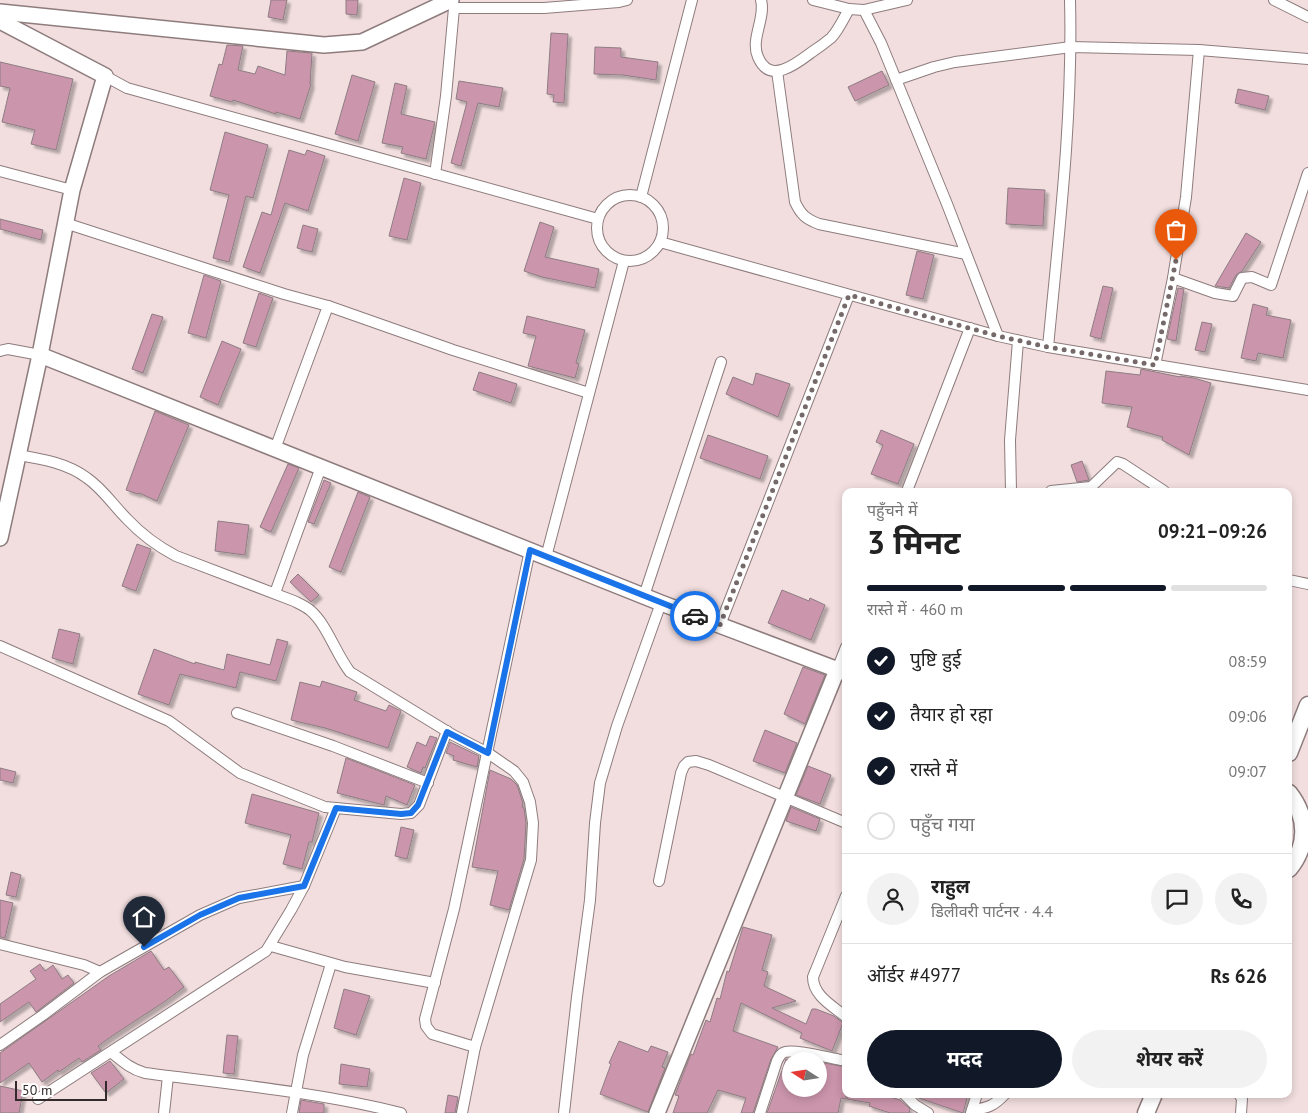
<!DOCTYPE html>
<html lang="hi">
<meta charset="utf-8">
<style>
:root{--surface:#fff;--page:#f2f2f2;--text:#222;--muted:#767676;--line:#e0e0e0;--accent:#111827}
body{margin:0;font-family:"PT Sans","Noto Sans Devanagari",sans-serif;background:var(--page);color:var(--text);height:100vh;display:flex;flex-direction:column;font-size:19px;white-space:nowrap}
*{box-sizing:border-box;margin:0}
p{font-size:16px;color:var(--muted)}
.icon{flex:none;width:28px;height:28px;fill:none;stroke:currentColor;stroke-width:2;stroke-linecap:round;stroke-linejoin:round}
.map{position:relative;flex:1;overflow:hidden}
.drawer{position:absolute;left:842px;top:488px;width:450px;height:610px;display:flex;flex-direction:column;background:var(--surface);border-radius:10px;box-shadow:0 2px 8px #0003}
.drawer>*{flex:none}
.needle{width:32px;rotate:282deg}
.controls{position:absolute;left:782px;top:1052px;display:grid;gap:10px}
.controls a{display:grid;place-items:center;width:45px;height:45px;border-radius:50%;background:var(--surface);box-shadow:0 2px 8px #0003;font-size:25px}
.scale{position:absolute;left:15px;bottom:12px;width:92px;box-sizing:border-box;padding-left:5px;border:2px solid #322a2b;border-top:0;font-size:14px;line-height:18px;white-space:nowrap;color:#322a2b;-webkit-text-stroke:4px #fff;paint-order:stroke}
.pin{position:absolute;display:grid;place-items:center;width:42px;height:42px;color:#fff;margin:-51px -21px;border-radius:50% 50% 50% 0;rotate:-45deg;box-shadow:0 0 5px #0007}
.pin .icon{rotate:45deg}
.courier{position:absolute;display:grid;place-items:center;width:50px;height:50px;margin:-25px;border:4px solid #1a73e8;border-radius:50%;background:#fff;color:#222;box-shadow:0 1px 6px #0007}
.head em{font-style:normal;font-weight:700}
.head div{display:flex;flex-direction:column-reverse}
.head{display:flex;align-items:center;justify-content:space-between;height:85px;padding:0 25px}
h1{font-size:32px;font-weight:700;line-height:38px}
.bar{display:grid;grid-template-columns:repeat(4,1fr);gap:8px 5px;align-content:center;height:60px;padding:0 25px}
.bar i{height:6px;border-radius:4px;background:var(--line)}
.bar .current{background:var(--accent)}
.bar p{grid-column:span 4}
.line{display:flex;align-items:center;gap:12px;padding:0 25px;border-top:1px solid var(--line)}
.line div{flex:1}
.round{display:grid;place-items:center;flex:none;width:52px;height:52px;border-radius:26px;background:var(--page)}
ol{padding:0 25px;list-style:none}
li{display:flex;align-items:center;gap:15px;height:55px}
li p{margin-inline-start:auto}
li .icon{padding:5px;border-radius:50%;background:var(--accent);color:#fff;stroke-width:4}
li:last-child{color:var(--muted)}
li i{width:28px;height:28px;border:2px solid var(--line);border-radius:50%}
.action{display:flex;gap:10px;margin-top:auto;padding:10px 25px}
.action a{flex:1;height:58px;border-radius:30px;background:var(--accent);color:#fff;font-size:20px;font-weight:700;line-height:58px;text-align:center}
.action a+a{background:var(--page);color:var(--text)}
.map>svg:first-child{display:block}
.building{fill:#cb95ac;stroke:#8d7d83;filter:url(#shadow)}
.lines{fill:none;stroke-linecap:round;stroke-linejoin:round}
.street-casing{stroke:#8e7c7d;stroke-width:12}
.secondary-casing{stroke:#8e7c7d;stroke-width:18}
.primary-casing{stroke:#8e7c7d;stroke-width:19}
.street{stroke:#fff;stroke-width:10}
.secondary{stroke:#fff;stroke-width:15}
.primary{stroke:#fff;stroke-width:16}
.done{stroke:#75696a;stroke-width:5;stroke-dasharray:0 9}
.route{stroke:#1a73e8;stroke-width:6}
</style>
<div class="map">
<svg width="1308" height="1113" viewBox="0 0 1308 1113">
<defs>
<filter id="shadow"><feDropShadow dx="3.5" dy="3.5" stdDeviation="1" flood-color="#0004"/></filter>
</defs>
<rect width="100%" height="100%" fill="#f2dedf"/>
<g class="building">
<polygon points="271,0 287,0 283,20 268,17"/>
<polygon points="346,0 358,0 357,15 346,14"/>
<polygon points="551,33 568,34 564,103 553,102 554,95 547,94"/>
<polygon points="227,45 243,46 238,70 255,74 258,66 285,75 287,51 312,53 310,84 311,84 300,119 276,112 276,114 233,100 232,102 210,96 219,64 222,65"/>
<polygon points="595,47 621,48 621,57 658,62 656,80 623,75 594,74"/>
<polygon points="0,62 73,79 56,150 31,144 35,130 2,122 10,88 0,86"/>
<polygon points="882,71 889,85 855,101 848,87"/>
<polygon points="352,75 375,82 358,141 335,134"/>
<polygon points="459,81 503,88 499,107 478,103 461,166 451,163 467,102 456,99"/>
<polygon points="395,83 407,86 401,114 435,122 426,159 401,153 403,147 382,143"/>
<polygon points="1238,89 1269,96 1265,110 1235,103"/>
<polygon points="225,132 268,145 253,198 246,196 229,262 213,258 229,195 210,190"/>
<polygon points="289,150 305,155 307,150 325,156 308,211 285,203 260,273 243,267 262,212 271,215"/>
<polygon points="404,178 421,183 407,240 389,236"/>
<polygon points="1008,188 1045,190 1043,226 1006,224"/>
<polygon points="0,219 43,230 41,240 0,229"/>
<polygon points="540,222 554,227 545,257 599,269 595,288 542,277 524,271"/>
<polygon points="303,225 318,229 312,252 297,248"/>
<polygon points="1246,233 1261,242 1242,271 1236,275 1229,288 1215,286"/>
<polygon points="917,251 934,255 923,299 906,295"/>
<polygon points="204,275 221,281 206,338 188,333"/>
<polygon points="1103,286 1113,288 1101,339 1090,336"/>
<polygon points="1178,288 1184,289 1176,341 1167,339"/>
<polygon points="259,293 273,298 256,347 243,343"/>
<polygon points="1253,304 1268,308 1266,315 1291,320 1283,358 1258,353 1256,361 1241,358"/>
<polygon points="152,314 163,317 143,373 132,369"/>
<polygon points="527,316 585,330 576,363 579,364 575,378 528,366 536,336 523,333"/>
<polygon points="1202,322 1212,324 1205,352 1195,350"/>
<polygon points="222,341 241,349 218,405 200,397"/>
<polygon points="1141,369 1180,377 1180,376 1194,378 1211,383 1189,455 1162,440 1163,437 1127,427 1132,407 1102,403 1106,371 1140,375"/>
<polygon points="479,372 517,384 511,403 473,390"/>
<polygon points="756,373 790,384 778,417 726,394 733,377 753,385"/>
<polygon points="155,411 189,425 157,501 139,493 138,494 126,490"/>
<polygon points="881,430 914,444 898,484 871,474 883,445 876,442"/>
<polygon points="708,435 768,456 760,479 700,458"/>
<polygon points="1082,461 1089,480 1077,482 1071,465"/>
<polygon points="288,464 299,468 271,532 260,527"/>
<polygon points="324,480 331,483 314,524 308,522"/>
<polygon points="358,492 370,497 341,572 329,567"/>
<polygon points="218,521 249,525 245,555 215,551"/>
<polygon points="137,544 151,549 136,591 122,586"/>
<polygon points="298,574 319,595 311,602 290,582"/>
<polygon points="782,590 809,601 810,598 825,605 811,640 768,623"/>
<polygon points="59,629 80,634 73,664 52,658"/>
<polygon points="277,639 288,642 276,681 240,672 236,688 180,674 169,705 138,694 154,649 195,664 195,662 224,670 227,654 270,665"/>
<polygon points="803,667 825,675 805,724 784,714"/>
<polygon points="322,681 357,692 354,700 386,711 389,705 401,711 388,748 325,728 291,720 300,682 320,687"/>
<polygon points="765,730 797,743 785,773 753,761"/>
<polygon points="430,736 437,738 425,768 423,767 421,773 407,767 417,742 426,746"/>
<polygon points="450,742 479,756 477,767 453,760 454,756 446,753"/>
<polygon points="346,758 415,785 407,805 386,796 384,805 337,793"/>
<polygon points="808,766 831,775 820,804 796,795"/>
<polygon points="0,768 16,772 13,783 0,780"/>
<polygon points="490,770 511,779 517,785 523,803 522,807 524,808 526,823 524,859 509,910 490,905 498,871 472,867"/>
<polygon points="252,794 319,813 312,842 309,842 302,869 283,864 291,835 245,823"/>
<polygon points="791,807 820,819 816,831 786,821"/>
<polygon points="401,827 414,830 407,859 395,856"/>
<polygon points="11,872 21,875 16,897 6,895"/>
<polygon points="0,900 13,903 5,938 0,937"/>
<polygon points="743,927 772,935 762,970 768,972 764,986 796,1001 772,1008 806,1024 812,1009 816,1009 834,1016 843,1023 832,1051 800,1038 802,1033 741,1003 733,1031 778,1047 771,1059 753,1113 741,1113 746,1098 718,1090 707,1113 673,1113 679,1096 675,1095 691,1054 693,1055 706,1020 710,1022 717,998 720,999 727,971 729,972"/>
<polygon points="151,951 164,970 169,967 184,987 167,1000 112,1036 98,1046 101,1050 82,1062 79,1058 59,1072 58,1070 42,1082 29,1063 0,1083 0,1053 109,976"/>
<polygon points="40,964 45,971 53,965 62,979 68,975 74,983 36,1012 29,1002 0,1022 0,1004 36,979 30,971"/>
<polygon points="344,989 370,996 356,1035 334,1028"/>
<polygon points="227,1035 238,1036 234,1074 223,1073"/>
<polygon points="619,1041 648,1052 651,1046 668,1052 662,1067 665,1068 648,1112 600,1094 611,1064 609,1063"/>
<polygon points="786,1059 791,1059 791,1089 819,1089 819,1062 846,1067 846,1099 841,1098 838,1113 767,1113"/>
<polygon points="110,1061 124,1079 106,1093 91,1073"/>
<polygon points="341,1064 370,1069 367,1087 339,1084"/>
<polygon points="0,1086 23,1091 19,1113 0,1113"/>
<polygon points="848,1094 880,1094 900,1100 910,1109 909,1113 890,1113 869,1106 870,1103 847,1099"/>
<polygon points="913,1094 968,1094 963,1113 916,1097"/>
<polygon points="448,1095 458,1097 455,1113 445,1113"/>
<polygon points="301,1100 324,1104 324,1113 299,1113"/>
</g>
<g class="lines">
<g class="street-casing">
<g id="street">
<path d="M761,0C766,18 750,39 758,57C770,85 796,64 812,52C818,48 825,43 831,38C838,31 844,18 849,9"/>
<polyline points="813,0 849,9 864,10 907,0"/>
<polyline points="1274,0 1308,17"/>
<polyline points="454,8 544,8 619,2 627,0"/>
<polyline points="864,10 881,43 947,204 998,336"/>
<path d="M777,71L795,202C801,215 806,219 819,224L966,254"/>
<polyline points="105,76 127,88 598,219"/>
<polyline points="896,80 934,67 955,62 1071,47 1199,50 1308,59"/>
<polyline points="0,171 72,190"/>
<polyline points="435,174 446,96 454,8 451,1"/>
<circle cx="630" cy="228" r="33"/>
<polyline points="641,197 692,0"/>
<polyline points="65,223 284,294 328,306 453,350 589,393"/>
<polyline points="660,242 998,336 1048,347 1308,390"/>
<polyline points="1173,278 1215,293 1233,296 1242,278 1252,277 1271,285 1308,173"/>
<path d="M1048,347C1059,232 1073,116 1070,0"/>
<polyline points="0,351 8,349 40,355"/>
<polyline points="1155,365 1173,278 1186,197 1199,50"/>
<polyline points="275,449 328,306"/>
<path d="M18,455C42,459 67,463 87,478C103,489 113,505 127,519C141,534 157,546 176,556L294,601C300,604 307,607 311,611C327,625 336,654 350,672L453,735L488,753L514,771L523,782L530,802L533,823L531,860L475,1047L462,1113"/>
<polyline points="907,491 970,328"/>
<polyline points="1011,491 1010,440 1018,341"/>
<polyline points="1051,491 1091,487 1117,462 1123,464 1164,491"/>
<polyline points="546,557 624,261"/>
<polyline points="1289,580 1308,584"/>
<polyline points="275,593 321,467"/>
<polyline points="644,596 721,362"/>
<polyline points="720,625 849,295"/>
<polyline points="0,646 169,721 240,773 325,807 401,814 411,813 419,805 447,731"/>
<polyline points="837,670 846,647"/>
<polyline points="237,713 333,746 428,783"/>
<polyline points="659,881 681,773 684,766 688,762 696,761 709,765 846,823"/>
<path d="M846,896L813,977C813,996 833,1006 846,1017"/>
<polyline points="0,944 84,965 100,972"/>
<polyline points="271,946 345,967 435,983"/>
<polyline points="0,1045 43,1015 100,972 200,915 239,898 304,886"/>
<polyline points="475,1047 432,1034 426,1026 425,1019 454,909 530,550"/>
<path d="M112,1053C123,1062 131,1069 145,1073C230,1084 317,1092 401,1113"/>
<polyline points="904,1094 915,1105 928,1113"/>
<polyline points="1239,1094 1242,1099 1241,1113"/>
<polyline points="38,1099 266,951 291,910 304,886 336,808"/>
<path d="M972,1110C988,1108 994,1106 1005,1094"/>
<polyline points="164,1113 168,1076"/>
<polyline points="292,1113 303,1055 331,964"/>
<polyline points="564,1113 577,997 590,900 595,823 600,783 617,726 661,603"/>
<path d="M760,1113L777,1061C779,1057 781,1053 785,1052C795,1049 829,1058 841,1060H846"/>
<polyline points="971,1113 977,1094"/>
</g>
</g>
<g class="secondary-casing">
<g id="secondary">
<polyline points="0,12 324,45 362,42 451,0"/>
<polyline points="0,21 105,76 72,190 40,355 0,538"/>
<polyline points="40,355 661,603 846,673"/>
<polyline points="657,1113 837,670"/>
</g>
</g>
<g class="primary-casing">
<g id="primary">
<polyline points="1289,753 1308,705"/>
<path d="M1289,793C1308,817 1308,846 1289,869"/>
<polyline points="1146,1113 1154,1094"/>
</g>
</g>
<use href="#street" class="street"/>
<use href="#secondary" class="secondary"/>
<use href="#primary" class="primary"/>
</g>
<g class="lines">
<polyline class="done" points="695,616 720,625 849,295 998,336 1048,347 1155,365 1176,260"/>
<polyline class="route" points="144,947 200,915 239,898 304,886 336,808 401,814 411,813 418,805 447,732 488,753 530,550 695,616"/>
</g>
</svg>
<div class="controls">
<a><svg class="needle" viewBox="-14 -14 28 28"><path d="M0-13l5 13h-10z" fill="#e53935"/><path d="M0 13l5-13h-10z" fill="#767676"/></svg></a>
</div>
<div class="scale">50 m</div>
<div class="pin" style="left:1176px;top:260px;background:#ea580c"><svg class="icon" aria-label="bag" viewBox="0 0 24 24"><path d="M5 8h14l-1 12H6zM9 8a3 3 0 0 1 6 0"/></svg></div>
<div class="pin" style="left:144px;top:947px;background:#1f2937"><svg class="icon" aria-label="home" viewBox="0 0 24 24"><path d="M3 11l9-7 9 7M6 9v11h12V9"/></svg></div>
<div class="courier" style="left:695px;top:616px"><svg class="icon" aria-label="car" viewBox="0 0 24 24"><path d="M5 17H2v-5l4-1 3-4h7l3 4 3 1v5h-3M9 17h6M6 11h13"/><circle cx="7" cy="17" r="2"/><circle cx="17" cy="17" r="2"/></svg></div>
<section class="drawer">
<div class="head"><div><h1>3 मिनट</h1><p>पहुँचने में</p></div><em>09:21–09:26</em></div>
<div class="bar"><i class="current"></i><i class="current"></i><i class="current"></i><i></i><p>रास्ते में · 460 m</p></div>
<ol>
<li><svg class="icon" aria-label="check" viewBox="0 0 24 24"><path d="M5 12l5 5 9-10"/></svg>पुष्टि हुई<p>08:59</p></li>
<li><svg class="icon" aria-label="check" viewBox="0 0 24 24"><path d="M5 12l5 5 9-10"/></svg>तैयार हो रहा<p>09:06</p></li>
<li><svg class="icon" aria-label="check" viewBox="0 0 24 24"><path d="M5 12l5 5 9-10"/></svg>रास्ते में<p>09:07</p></li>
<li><i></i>पहुँच गया</li>
</ol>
<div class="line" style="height:90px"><a class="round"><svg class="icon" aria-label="person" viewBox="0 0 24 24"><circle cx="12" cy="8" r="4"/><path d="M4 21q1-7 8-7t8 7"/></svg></a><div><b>राहुल</b><p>डिलीवरी पार्टनर · 4.4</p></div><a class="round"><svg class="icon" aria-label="chat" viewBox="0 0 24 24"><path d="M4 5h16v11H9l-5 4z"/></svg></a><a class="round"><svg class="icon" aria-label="phone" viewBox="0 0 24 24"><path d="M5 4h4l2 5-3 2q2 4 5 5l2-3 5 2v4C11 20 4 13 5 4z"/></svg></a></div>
<div class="line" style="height:65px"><div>ऑर्डर #4977</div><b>Rs 626</b></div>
<div class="action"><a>मदद</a><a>शेयर करें</a></div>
</section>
</div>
